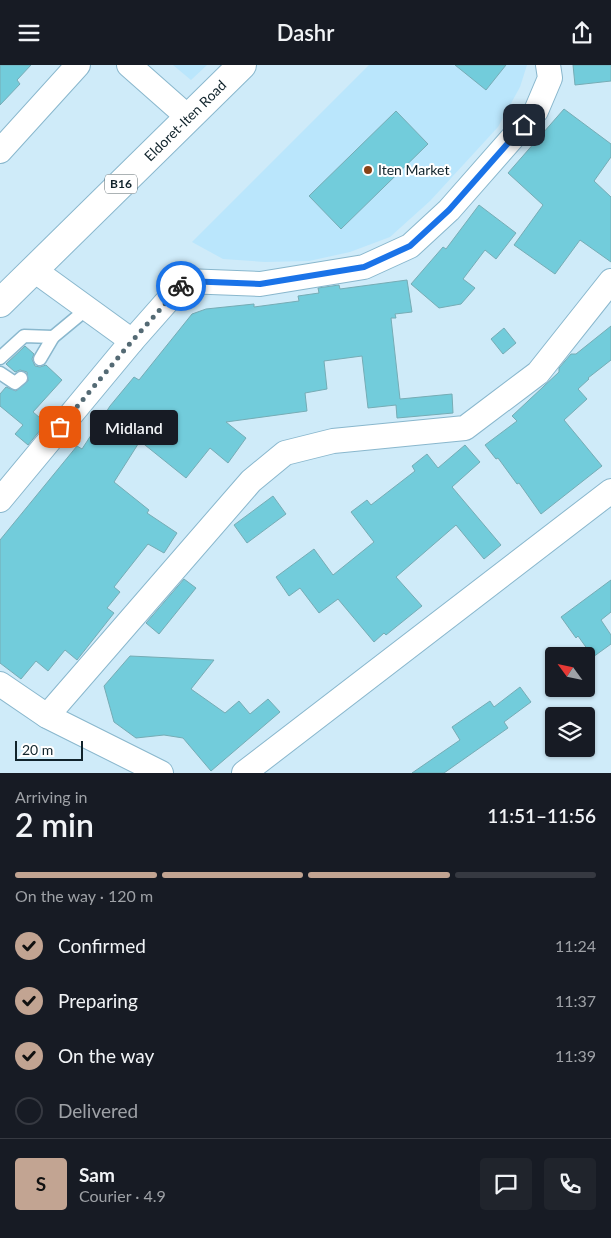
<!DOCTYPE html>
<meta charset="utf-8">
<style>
:root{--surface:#171b24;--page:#20242c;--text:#f1f3f6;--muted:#9ea1a6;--line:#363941;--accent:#c2a492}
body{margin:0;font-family:Lato,sans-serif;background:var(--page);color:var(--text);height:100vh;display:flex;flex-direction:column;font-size:19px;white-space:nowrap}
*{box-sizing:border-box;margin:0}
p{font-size:16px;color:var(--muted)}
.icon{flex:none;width:28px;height:28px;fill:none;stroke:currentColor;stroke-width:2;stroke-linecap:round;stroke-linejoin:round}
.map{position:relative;height:708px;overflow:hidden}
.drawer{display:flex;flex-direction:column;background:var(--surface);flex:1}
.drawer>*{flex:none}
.needle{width:32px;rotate:303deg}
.controls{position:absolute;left:545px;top:582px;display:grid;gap:10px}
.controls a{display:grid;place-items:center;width:50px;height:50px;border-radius:5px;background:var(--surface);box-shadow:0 1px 4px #0004;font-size:25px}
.scale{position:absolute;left:15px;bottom:12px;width:68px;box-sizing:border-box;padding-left:5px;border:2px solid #11242c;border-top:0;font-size:14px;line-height:18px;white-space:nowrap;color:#11242c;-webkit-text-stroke:4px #fff;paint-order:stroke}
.pin{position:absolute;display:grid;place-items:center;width:42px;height:42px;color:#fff;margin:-21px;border-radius:10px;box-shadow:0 2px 8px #0006}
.courier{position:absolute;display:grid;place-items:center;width:50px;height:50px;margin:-25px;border:4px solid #1a73e8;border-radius:50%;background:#fff;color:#222;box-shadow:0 1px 6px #0007}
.bubble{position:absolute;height:35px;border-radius:5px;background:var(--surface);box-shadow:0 1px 4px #0004;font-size:16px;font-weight:600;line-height:35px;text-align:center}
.overview em{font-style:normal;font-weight:600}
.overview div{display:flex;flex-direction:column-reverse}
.overview{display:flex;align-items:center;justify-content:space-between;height:85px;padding:0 15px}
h1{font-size:32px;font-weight:600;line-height:38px}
.bar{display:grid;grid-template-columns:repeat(4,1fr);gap:8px 5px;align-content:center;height:60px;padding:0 15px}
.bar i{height:6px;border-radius:4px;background:var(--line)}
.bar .active{background:var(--accent)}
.bar p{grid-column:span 4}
.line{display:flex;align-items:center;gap:12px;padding:0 15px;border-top:1px solid var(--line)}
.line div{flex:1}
.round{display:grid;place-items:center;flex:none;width:52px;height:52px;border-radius:5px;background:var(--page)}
ol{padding:0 15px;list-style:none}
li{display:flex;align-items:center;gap:15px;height:55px}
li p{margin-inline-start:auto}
li .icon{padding:5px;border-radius:50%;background:var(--accent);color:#111;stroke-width:4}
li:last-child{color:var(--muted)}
li i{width:28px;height:28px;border:2px solid var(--line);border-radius:50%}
header{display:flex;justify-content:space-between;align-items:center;height:65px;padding:0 15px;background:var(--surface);font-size:22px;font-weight:600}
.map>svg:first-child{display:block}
.built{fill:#bae6fc}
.building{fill:#72ccdb;stroke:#76acb5}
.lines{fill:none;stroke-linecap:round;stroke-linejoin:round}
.lane-casing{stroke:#89b7cd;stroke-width:15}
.street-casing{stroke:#89b7cd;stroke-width:26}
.primary-casing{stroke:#89b7cd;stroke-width:30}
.lane{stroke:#fff;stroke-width:12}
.street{stroke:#fff;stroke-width:24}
.primary{stroke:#fff;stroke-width:28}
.done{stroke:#546a74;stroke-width:5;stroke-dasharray:0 9}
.route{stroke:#1a73e8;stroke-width:6}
.poi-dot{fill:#884318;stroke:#fff;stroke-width:2}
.labels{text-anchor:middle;stroke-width:4;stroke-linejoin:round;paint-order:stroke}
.shield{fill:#fff;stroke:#58666b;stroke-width:1}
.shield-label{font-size:12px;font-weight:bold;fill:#11242c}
.street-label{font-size:14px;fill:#11242c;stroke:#fff}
.poi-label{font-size:14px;fill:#11242c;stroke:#fff;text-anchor:start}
</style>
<header><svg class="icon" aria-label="menu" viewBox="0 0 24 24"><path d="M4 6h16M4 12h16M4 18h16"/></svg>Dashr<svg class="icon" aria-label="share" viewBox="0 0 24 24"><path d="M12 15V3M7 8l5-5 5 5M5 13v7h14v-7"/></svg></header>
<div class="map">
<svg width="611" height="708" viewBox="0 0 611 708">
<rect width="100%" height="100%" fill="#cfebf9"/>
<g class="built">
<polygon points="173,0 207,0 191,15"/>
<polygon points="369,0 527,0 520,22 498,62 430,136 390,172 350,187 309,196 265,197 223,194 192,177"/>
</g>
<g class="building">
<polygon points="0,0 31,0 17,15 20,19 0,40"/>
<polygon points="455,0 506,0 486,25"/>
<polygon points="573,0 611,0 611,16 575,20"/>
<polygon points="564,44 611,79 611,92 594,116 611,132 611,197 580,175 555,209 514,180 543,140 508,108"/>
<polygon points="396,46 428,79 341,164 309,131"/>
<polygon points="479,140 516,168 496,194 485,185 463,214 475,223 461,239 439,243 411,219 443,182 446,184"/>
<polygon points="407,215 412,247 395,249 396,253 391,253 400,334 452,329 453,348 397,353 396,340 368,343 362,291 324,296 327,324 305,328 307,346 226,357 246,373 228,398 210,383 186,413 140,376 114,417 149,445 147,448 177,468 164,488 148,479 114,522 120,527 107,543 114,548 77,595 65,585 48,606 36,596 21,614 0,598 0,475 77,381 82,384 110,341 134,312 139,315 192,249 206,244 254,239 254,242 299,236 298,231 319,228 318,223 339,220 340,224"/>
<polygon points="611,261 611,295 588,313 589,314 578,324 587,334 564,355 602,401 541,449 519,418 517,419 498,393 496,394 485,380 517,356 512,351 559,307 559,303 571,289 576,289"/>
<polygon points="504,263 516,278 503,289 491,274"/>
<polygon points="25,281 34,289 32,294 35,301 40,302 46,300 62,315 33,347 46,358 28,380 15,369 23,360 0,341 0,329 6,322 16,326 28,316 27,307 20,305 15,307 6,299"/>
<polygon points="465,380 480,397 452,422 501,480 484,494 456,460 396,512 422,541 386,570 384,568 374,577 338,534 319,548 300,523 289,531 276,512 314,484 333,510 374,477 351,447 367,435 371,440 415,406 412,401 427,389 438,403"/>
<polygon points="273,431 286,449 247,478 234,460"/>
<polygon points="184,514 196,523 159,569 146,558"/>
<polygon points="611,515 611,547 601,555 611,570 611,579 593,592 578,571 576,573 561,552"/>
<polygon points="130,591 214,595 191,624 225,648 239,636 250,649 268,634 280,647 211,706 183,673 164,670 136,673 114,657 104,621"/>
<polygon points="520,622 531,637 504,657 508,663 444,708 412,708 460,675 452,662 490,636 494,642"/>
</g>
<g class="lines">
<g class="lane-casing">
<g id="lane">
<polyline points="0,293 24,271 53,272 88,243"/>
<polyline points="40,294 53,272"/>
<polyline points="0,308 15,318 21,313"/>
</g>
</g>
<g class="street-casing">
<g id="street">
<polyline points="129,0 189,53"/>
<polyline points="0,86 78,0"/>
<polyline points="34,205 132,276"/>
<polyline points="0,435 132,276 185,216 260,219 364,202 410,181 449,145 536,46 550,13 548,0"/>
<polyline points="0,619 47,651 161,708"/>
<polyline points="47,651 251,416 285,388 333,376 465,363 538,308 611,216"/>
<polyline points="244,708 611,426"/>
</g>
</g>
<g class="primary-casing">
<g id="primary">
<path id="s1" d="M0,238L242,0"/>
</g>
</g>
<use href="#lane" class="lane"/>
<use href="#street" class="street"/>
<use href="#primary" class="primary"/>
</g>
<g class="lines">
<polyline class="done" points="60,362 132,276 181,221"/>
<polyline class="route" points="181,221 185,216 260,219 364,202 410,181 449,145 524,60"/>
</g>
<circle class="poi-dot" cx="368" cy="105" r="5"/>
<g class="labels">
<rect class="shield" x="105" y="109.5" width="32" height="19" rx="4"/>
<g class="shield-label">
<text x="121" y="123">B16</text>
</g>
<g class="street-label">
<text dy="5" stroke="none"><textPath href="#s1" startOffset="260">Eldoret-Iten Road</textPath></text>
</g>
<g class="poi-label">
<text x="378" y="110">Iten Market</text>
</g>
</g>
</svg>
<div class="controls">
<a><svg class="needle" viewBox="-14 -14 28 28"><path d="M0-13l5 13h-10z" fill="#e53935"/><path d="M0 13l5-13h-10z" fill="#9ea1a6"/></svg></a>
<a><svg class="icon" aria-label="layers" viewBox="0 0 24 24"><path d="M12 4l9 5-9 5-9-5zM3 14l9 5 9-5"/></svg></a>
</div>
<div class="scale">20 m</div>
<div class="pin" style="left:60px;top:362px;background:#ea580c"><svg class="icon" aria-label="bag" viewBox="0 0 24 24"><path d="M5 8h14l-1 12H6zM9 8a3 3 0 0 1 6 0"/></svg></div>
<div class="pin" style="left:524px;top:60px;background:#1f2937"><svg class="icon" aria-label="home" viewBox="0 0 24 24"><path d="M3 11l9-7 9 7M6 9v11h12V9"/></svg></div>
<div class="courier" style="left:181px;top:221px"><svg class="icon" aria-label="bike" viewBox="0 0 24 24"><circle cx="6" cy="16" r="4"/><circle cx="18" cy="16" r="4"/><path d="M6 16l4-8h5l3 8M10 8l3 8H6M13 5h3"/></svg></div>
<div class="bubble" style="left:90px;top:345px;width:88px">Midland</div>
</div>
<section class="drawer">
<div class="overview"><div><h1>2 min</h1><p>Arriving in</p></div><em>11:51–11:56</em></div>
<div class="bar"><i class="active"></i><i class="active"></i><i class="active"></i><i></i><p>On the way · 120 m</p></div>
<ol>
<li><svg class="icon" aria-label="check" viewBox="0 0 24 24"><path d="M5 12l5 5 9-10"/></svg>Confirmed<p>11:24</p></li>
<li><svg class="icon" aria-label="check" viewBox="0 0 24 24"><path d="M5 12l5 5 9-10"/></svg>Preparing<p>11:37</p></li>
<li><svg class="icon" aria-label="check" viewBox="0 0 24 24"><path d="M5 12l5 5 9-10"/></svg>On the way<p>11:39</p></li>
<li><i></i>Delivered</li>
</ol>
<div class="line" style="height:90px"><b class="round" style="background:var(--accent);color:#111">S</b><div><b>Sam</b><p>Courier · 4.9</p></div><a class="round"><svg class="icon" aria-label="chat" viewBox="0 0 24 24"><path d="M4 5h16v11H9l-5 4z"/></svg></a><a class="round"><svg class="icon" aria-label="phone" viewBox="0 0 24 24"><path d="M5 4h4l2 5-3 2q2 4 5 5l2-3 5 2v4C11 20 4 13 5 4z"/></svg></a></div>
</section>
